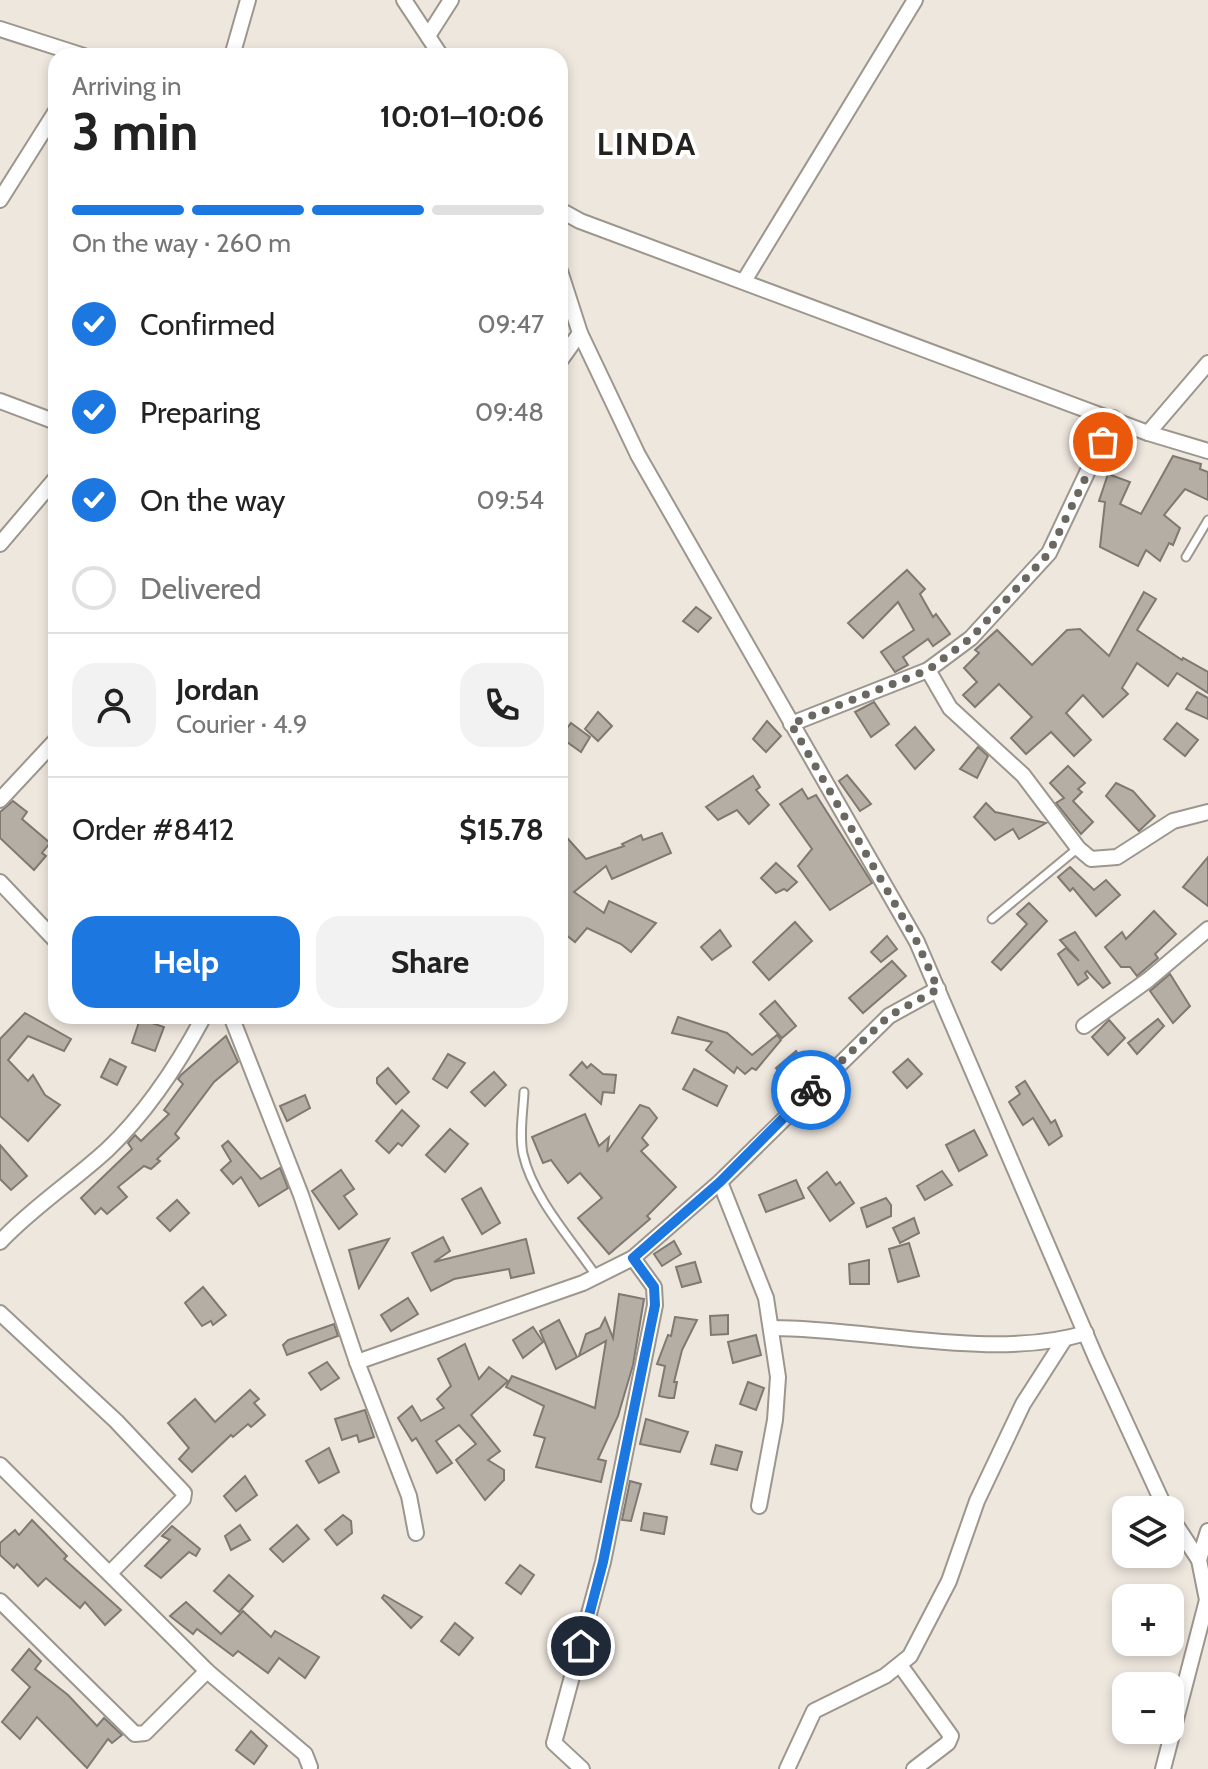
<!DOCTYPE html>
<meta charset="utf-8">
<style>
:root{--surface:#fff;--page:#f2f2f2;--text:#222;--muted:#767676;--line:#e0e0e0;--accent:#1c77e0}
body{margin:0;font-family:Cabin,sans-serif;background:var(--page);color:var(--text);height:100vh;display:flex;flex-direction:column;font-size:30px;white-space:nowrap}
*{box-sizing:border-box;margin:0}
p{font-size:26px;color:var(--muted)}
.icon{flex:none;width:44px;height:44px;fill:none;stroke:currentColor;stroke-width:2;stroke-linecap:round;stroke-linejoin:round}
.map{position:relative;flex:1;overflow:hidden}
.drawer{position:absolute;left:48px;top:48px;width:520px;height:976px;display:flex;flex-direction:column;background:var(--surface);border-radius:24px;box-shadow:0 4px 12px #0003}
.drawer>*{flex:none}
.tools{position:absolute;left:1112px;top:1496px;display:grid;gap:16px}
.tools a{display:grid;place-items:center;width:72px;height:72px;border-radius:16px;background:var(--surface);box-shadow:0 4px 12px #0003;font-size:40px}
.pin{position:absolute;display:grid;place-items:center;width:68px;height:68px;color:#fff;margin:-34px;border:4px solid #fff;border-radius:50%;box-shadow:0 2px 8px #0007}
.courier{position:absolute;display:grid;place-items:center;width:80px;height:80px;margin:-40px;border:6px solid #1c77e0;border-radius:50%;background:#fff;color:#222;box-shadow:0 2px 10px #0007}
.headline em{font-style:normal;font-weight:800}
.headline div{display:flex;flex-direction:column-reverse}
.headline{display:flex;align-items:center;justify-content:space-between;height:136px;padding:0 24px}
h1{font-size:52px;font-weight:800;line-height:60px}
.bar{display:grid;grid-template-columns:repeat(4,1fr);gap:12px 8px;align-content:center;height:96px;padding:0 24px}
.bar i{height:10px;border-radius:6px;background:var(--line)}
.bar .active{background:var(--accent)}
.bar p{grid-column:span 4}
.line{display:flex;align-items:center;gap:20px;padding:0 24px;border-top:2px solid var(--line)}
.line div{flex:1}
.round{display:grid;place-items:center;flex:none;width:84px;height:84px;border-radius:24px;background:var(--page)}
ol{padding:0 24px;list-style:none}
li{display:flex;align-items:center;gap:24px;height:88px}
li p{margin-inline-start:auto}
li .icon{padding:8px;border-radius:50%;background:var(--accent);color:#fff;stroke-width:4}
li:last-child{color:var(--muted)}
li i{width:44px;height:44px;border:4px solid var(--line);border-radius:50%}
.primary-button{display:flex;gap:16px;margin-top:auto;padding:16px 24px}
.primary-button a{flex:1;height:92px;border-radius:24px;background:var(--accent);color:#fff;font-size:32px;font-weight:800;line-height:92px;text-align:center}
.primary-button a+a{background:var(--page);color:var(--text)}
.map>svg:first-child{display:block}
.building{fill:#b5aea5;stroke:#7f7971;stroke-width:2}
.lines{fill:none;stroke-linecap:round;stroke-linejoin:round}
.service-casing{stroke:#9c968d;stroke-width:11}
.minor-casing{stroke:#9c968d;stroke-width:18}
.service{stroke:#fff;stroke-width:7}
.minor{stroke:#fff;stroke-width:14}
.done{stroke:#6b6761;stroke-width:8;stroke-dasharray:0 14.4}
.route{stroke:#1c77e0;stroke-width:10}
.labels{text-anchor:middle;stroke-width:8;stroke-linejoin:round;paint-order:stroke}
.district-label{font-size:32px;font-weight:bold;letter-spacing:2px;fill:#24221e;stroke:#fff}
</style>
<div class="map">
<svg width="1208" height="1769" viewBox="0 0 1208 1769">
<rect width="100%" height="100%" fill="#eee7de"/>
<g class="building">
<polygon points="1173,456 1201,464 1200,469 1208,472 1208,500 1185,489 1164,515 1180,528 1173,545 1169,543 1160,561 1146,550 1138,566 1100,547 1105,502 1099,501 1108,474 1130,482 1120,504 1141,514"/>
<polygon points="907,570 925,589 920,594 933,617 936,614 950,634 933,646 928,639 903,657 908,665 895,672 881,652 914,630 898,602 863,638 848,623"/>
<polygon points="1144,592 1156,599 1137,630 1182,660 1183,658 1208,672 1208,693 1177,673 1168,686 1137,663 1122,688 1128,694 1103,717 1083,695 1066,713 1091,740 1074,756 1051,732 1026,754 1011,738 1032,717 999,684 975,707 963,695 977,682 964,668 979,653 975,650 997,630 1032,665 1067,630 1080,629 1109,656"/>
<polygon points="696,607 711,618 698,632 683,621"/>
<polygon points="1197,692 1208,698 1208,719 1186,709"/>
<polygon points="874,702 889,724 871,737 855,712"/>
<polygon points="598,712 612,726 598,741 585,729"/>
<polygon points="767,721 781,736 766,752 753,739"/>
<polygon points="571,723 590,737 581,752 560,737"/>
<polygon points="1177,723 1198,740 1185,756 1164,739"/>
<polygon points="915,727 934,750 915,769 896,745"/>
<polygon points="978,747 988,756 977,778 960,769"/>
<polygon points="1068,766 1085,783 1078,789 1082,792 1073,801 1093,822 1081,834 1056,803 1064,798 1050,783"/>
<polygon points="847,775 871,804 860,811 839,781"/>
<polygon points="753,776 760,787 756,790 769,805 749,824 737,810 718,820 706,807"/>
<polygon points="1116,783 1133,791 1155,816 1139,831 1106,796"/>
<polygon points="802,789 808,799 816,795 872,883 830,910 798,866 812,849 780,804"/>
<polygon points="13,801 27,812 22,819 50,843 42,853 46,856 34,870 0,838 0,812"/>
<polygon points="986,803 995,812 1046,823 1019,839 1013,829 995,840 974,817"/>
<polygon points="560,830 586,859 624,846 622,844 641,835 643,840 662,833 671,853 612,879 606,866 574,892 604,913 609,901 656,923 631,952 621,944 587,928 575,942 560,930"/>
<polygon points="1208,857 1208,906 1183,887"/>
<polygon points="776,863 797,882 787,891 784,889 776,893 761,878"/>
<polygon points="1070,867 1094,890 1106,880 1120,895 1096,916 1073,888 1070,891 1058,877"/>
<polygon points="1029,903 1047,921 1001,970 992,962 1027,924 1017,914"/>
<polygon points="1154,911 1176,934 1155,954 1158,958 1137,976 1130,967 1121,967 1105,947 1122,932 1126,939"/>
<polygon points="795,922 812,941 769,980 753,962"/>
<polygon points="720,930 731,946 712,960 701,947"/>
<polygon points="1075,932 1110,983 1103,988 1087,971 1085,973 1088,978 1078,985 1058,954 1066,948 1079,961 1060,940"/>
<polygon points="887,936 897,949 881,962 871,952"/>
<polygon points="892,961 906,976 863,1013 849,998"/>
<polygon points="1170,974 1190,1006 1173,1023 1150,991"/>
<polygon points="775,1001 796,1026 782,1038 760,1014"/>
<polygon points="25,1013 71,1039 64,1051 28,1036 8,1060 28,1081 33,1075 45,1095 60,1105 28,1141 0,1116 0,1039"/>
<polygon points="678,1017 727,1033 752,1055 777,1035 781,1040 756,1070 752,1068 745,1074 737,1067 734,1073 706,1050 712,1042 672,1033"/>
<polygon points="140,1019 164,1027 155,1051 132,1043"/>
<polygon points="1158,1019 1164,1026 1137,1054 1128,1043"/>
<polygon points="1109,1020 1125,1038 1108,1055 1092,1037"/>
<polygon points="226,1036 238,1062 214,1082 175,1134 179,1138 157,1159 160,1161 151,1169 144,1166 118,1187 127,1197 107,1214 101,1208 95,1214 81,1198 132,1149 128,1143 135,1135 141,1141 169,1114 164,1110 183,1084 178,1079 181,1075"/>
<polygon points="796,1051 807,1068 790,1085 776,1068"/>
<polygon points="448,1054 465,1063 447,1088 433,1079"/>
<polygon points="110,1059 126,1067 117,1085 101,1077"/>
<polygon points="908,1059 922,1074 907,1088 893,1072"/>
<polygon points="582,1062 587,1068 591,1064 603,1074 616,1075 614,1093 603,1092 601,1104 570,1075"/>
<polygon points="388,1068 409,1092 396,1104 377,1083 377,1078"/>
<polygon points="694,1069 727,1086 717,1106 683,1089"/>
<polygon points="494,1072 506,1085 485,1106 471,1092"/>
<polygon points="1025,1081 1051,1123 1055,1120 1062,1136 1049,1145 1033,1118 1023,1125 1009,1102 1020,1094 1016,1087"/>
<polygon points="305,1095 310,1108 287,1121 280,1106"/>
<polygon points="640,1105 649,1108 657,1118 642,1138 648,1145 641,1151 676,1187 647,1216 650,1219 609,1254 578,1218 602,1198 580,1173 568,1183 551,1160 543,1163 532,1137 585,1114 599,1146 609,1137 607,1152"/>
<polygon points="402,1110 419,1126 402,1146 398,1143 389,1153 376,1141"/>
<polygon points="450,1129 468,1144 445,1172 426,1155"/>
<polygon points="974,1130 987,1155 959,1171 946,1145"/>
<polygon points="228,1141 261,1179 280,1168 288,1188 259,1206 241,1177 233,1184 221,1170 231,1161 222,1146"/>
<polygon points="0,1145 27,1176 11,1190 0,1179"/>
<polygon points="341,1170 354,1189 344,1196 357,1214 339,1229 312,1191"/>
<polygon points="942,1171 952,1185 925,1200 917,1186"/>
<polygon points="827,1172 836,1185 840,1182 854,1203 830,1221 808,1188"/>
<polygon points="796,1180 804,1198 766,1212 759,1195"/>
<polygon points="481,1188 500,1223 482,1234 462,1199"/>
<polygon points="886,1198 891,1205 891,1216 867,1227 861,1208"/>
<polygon points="177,1200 189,1213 170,1231 157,1218"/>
<polygon points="914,1218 919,1233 900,1243 893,1228"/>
<polygon points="443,1237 450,1251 434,1262 526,1239 534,1273 511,1278 509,1269 454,1279 431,1291 412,1253"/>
<polygon points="389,1239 377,1259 359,1288 349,1250"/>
<polygon points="674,1241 681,1254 662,1266 654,1254"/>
<polygon points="909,1243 919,1276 898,1282 889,1249"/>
<polygon points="869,1260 869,1284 850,1284 849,1264"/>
<polygon points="695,1262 701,1282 682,1287 676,1267"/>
<polygon points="203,1287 226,1315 213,1325 211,1321 202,1326 185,1303"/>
<polygon points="619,1294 644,1299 633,1365 618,1416 598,1459 606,1461 601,1482 536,1467 545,1438 534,1435 544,1406 506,1387 512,1376 595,1408 606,1341 579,1356 586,1334 600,1328 605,1318 613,1338"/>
<polygon points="408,1298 418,1314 391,1331 381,1315"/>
<polygon points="728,1315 728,1334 711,1335 710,1316"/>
<polygon points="675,1317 697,1320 682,1350 674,1382 677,1382 674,1398 669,1398 659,1396 665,1366 657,1364 668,1335 671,1336"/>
<polygon points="559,1320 577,1357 556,1369 540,1331"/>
<polygon points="334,1324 338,1336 287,1355 283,1345 288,1340"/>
<polygon points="533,1327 543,1342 523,1358 513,1340"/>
<polygon points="756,1335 761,1355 733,1363 728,1342"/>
<polygon points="465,1344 479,1379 489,1367 508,1381 471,1415 500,1451 488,1460 504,1470 504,1480 485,1500 456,1460 476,1444 459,1425 436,1441 452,1463 437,1473 416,1438 412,1441 398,1418 412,1406 421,1421 444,1408 437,1399 451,1386 438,1359"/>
<polygon points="327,1362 339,1378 321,1390 309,1373"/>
<polygon points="748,1382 764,1388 756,1410 740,1404"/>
<polygon points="250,1390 259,1399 254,1403 265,1415 251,1427 248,1424 233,1437 231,1435 192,1472 179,1459 189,1448 168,1423 195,1399 215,1422"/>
<polygon points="365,1410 374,1437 359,1442 357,1435 342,1440 335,1419"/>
<polygon points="646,1419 688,1432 680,1452 640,1444"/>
<polygon points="716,1445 742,1452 737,1470 711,1464"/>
<polygon points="329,1448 339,1472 319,1483 306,1461"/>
<polygon points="245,1476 257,1495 236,1511 224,1496"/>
<polygon points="630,1481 641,1484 631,1521 622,1520"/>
<polygon points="644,1513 667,1517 664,1534 641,1530"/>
<polygon points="343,1515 351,1521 352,1533 337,1545 325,1530"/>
<polygon points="32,1520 67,1556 64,1559 121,1610 105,1625 85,1602 80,1608 46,1578 38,1586 17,1564 14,1568 0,1555 0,1543 15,1530 19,1535"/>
<polygon points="240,1525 250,1540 231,1550 225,1536"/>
<polygon points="297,1525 309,1539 283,1562 270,1549"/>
<polygon points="172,1526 200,1549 196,1556 189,1552 161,1578 145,1566 170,1540 162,1536"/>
<polygon points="520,1565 534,1575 521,1594 506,1583"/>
<polygon points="229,1575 253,1596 239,1612 214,1591"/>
<polygon points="384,1595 422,1617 411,1628 382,1598"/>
<polygon points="186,1602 221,1634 243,1611 271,1637 275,1631 319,1657 305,1678 279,1658 268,1673 238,1651 233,1656 197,1629 193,1634 170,1616"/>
<polygon points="455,1623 473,1638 459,1655 441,1641"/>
<polygon points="29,1649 41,1661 35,1669 68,1695 97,1726 104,1718 122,1735 112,1743 108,1739 87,1768 37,1717 20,1739 2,1722 30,1687 12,1670"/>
<polygon points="251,1731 267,1746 254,1764 236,1750"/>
</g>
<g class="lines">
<g class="service-casing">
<g id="service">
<polyline points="1186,557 1208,520"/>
<polyline points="992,919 1078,848"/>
<path d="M524,1092C523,1112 519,1135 523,1154C533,1198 572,1240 597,1277"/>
</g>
</g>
<g class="minor-casing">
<g id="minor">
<polyline points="404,0 441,56"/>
<polyline points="0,29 84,56"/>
<polyline points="428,36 451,0"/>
<polyline points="232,56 248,0"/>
<polyline points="0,200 56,111"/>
<polyline points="560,210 580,221 1148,433 1208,451"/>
<polyline points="560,271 580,333 638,455 917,942 1096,1358 1166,1510"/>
<polyline points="744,281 915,0"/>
<polyline points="560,361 580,333"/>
<polyline points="0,401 56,422"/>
<polyline points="1148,433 1208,363"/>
<polyline points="0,544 56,478"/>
<polyline points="928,670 950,708 1023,775 1078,848 1091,859 1117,857 1173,821 1208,812"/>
<polyline points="791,724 928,670 971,638 1049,553 1113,418"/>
<polyline points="0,800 56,740"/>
<polyline points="0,882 56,941"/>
<polyline points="231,1016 301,1195 357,1362 409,1496 416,1533"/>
<polyline points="1084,1026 1148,980 1208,929"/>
<polyline points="720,1182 766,1298 778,1377 775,1420 759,1506"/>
<path d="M0,1242C33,1207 72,1182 107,1150C146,1113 179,1063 204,1016"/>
<polyline points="0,1313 116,1421 184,1493 183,1499 110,1573"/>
<path d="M772,1328C869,1328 994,1361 1086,1333"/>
<polyline points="357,1362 583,1283 633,1258 720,1182 889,1016 938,989"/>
<polyline points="0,1465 207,1671 305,1754 310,1767"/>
<polyline points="1199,1560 1208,1531"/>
<polyline points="0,1601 135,1734 145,1733 207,1671"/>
<polyline points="900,1665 951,1736 948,1743 914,1769"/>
<polyline points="582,1769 554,1743 603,1562 655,1305 654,1287 633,1258"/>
<polyline points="787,1769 814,1711 885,1676 910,1656 949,1581 977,1501 1023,1404 1064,1340"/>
<polyline points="1163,1769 1207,1600 1199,1560 1170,1516"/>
</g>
</g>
<use href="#service" class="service"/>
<use href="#minor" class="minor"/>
</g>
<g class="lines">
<polyline class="done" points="811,1090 889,1016 938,989 917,942 791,724 928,670 971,638 1049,553 1103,442"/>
<polyline class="route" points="581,1646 603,1562 655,1305 654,1287 633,1258 720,1182 811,1090"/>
</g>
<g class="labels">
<g class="district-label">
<text x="647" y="155">LINDA</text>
</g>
</g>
</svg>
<div class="tools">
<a><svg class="icon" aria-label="layers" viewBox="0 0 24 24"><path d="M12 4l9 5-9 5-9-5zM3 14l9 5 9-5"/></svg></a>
<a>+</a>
<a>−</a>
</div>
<div class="pin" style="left:1103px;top:442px;background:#ea580c"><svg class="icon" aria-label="bag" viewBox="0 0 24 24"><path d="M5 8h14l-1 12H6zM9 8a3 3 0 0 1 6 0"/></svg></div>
<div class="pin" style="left:581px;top:1646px;background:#1f2937"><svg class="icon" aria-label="home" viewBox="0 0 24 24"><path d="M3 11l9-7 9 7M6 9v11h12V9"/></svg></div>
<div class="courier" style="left:811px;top:1090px"><svg class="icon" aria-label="bike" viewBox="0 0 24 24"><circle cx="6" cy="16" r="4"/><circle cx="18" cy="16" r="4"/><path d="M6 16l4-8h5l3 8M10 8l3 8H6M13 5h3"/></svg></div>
<section class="drawer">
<div class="headline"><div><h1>3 min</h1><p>Arriving in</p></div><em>10:01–10:06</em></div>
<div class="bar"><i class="active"></i><i class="active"></i><i class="active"></i><i></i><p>On the way · 260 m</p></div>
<ol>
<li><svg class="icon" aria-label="check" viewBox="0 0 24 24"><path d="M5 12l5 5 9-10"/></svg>Confirmed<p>09:47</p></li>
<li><svg class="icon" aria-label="check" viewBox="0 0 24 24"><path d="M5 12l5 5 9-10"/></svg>Preparing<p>09:48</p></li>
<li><svg class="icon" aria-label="check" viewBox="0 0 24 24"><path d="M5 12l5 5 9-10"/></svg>On the way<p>09:54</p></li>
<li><i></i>Delivered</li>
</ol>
<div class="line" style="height:144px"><a class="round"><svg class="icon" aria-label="person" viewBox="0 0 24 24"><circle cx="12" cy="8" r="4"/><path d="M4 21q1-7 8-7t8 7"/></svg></a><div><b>Jordan</b><p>Courier · 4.9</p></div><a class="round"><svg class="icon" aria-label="phone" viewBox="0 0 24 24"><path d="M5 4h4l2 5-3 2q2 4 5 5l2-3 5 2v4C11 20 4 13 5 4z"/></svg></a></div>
<div class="line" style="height:104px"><div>Order #8412</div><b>$15.78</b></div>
<div class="primary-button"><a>Help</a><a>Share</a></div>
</section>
</div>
